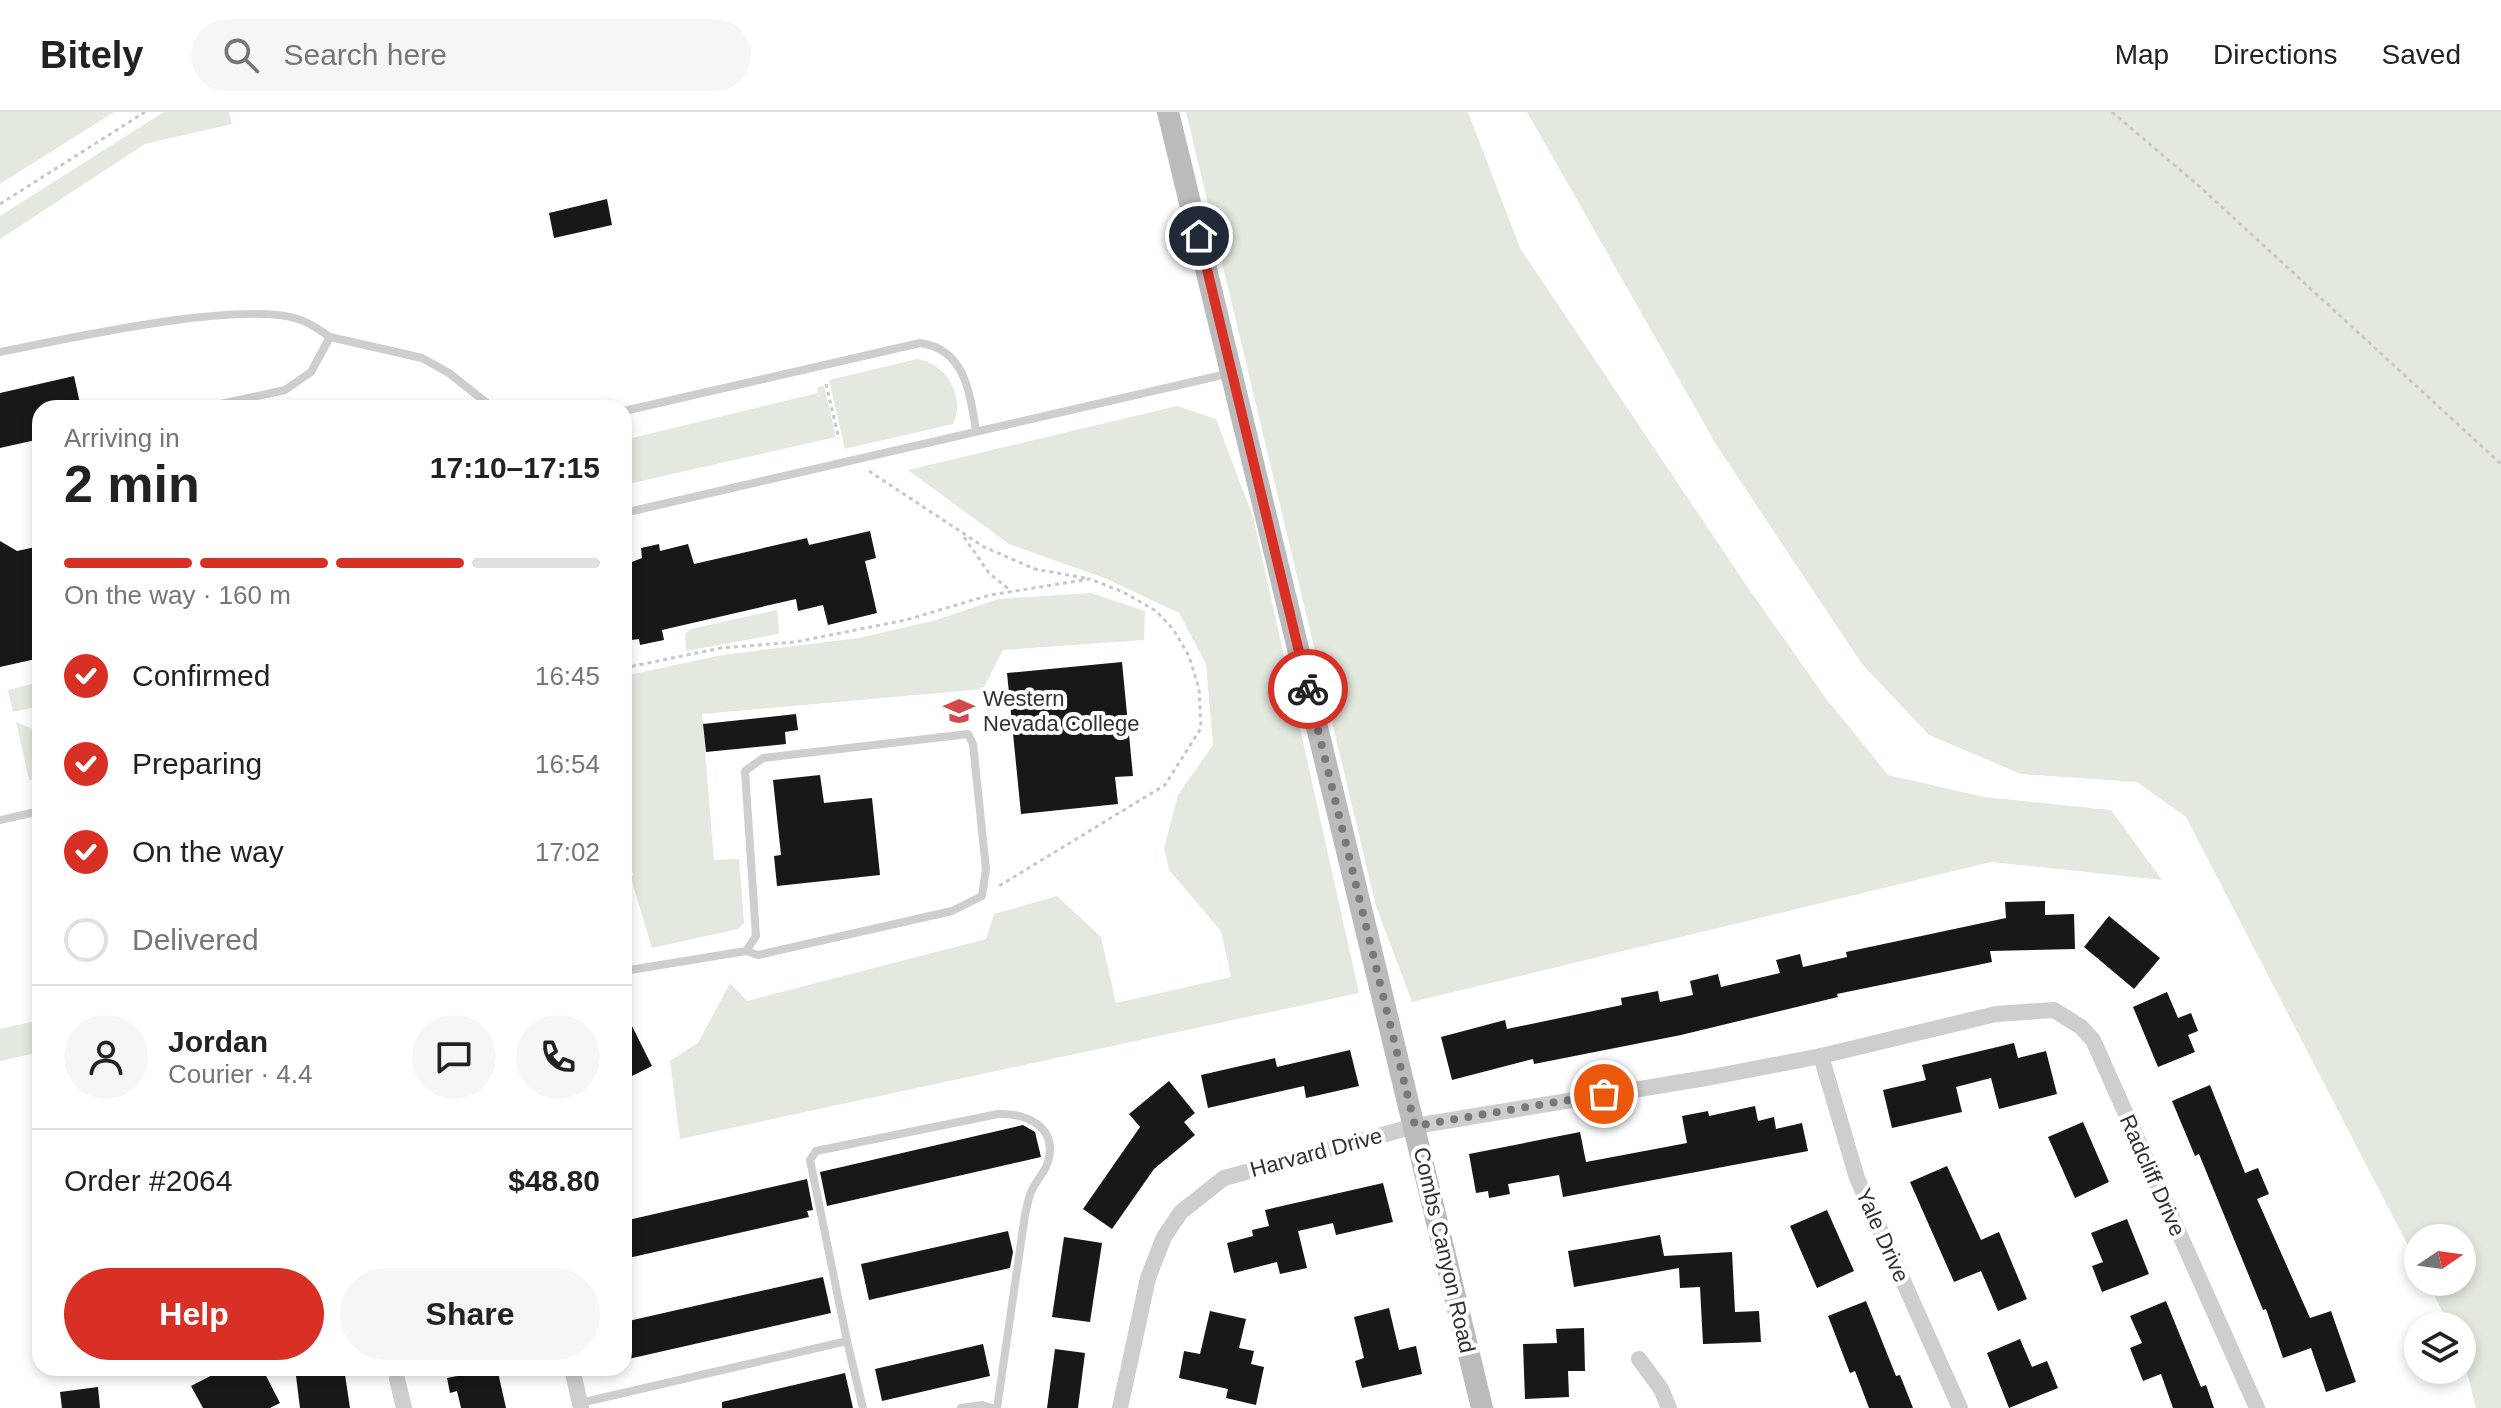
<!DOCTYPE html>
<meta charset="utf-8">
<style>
:root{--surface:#fff;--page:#f6f6f6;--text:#222;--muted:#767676;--line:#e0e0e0;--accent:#d93025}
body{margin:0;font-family:Arial,sans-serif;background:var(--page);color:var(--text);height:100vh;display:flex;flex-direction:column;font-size:30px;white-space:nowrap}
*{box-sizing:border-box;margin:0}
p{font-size:26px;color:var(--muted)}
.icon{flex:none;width:44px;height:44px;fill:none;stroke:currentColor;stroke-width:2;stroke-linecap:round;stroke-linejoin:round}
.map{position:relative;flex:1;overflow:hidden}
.details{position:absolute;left:32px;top:288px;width:600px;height:976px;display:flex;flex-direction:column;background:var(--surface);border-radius:24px;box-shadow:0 4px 12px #0003}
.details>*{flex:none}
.needle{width:52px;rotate:77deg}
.controls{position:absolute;left:2404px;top:1112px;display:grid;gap:16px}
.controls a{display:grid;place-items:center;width:72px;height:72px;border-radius:50%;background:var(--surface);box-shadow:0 4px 12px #0003;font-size:40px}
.pin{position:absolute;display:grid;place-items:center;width:68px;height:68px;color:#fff;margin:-34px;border:4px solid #fff;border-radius:50%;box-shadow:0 2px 8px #0007}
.courier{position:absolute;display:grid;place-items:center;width:80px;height:80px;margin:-40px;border:6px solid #d93025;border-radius:50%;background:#fff;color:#222;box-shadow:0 2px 10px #0007}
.overview em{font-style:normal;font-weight:700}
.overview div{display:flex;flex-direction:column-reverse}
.overview{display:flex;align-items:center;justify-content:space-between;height:136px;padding:0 32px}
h1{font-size:52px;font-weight:700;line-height:60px}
.bar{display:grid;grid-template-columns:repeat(4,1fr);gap:12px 8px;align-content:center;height:96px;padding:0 32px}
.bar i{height:10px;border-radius:6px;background:var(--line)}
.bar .active{background:var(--accent)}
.bar p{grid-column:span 4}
.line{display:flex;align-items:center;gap:20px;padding:0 32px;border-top:2px solid var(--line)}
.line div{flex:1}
.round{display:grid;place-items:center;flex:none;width:84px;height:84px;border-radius:42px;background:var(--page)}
ol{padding:0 32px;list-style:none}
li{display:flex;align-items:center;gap:24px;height:88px}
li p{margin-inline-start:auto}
li .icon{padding:8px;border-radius:50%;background:var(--accent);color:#fff;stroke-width:4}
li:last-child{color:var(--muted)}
li i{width:44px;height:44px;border:4px solid var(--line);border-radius:50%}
.primary-button{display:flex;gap:16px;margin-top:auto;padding:16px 32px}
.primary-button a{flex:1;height:92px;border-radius:48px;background:var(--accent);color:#fff;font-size:32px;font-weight:700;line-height:92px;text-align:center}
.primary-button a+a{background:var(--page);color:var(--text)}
header{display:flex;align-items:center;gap:48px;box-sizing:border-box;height:112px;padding:0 40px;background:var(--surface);border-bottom:2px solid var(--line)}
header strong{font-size:38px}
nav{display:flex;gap:44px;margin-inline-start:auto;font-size:28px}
.search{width:560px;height:72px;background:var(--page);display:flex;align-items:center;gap:20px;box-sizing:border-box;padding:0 28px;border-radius:44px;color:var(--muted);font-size:30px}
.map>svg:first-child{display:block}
.green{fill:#e3e9de}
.building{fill:#181818}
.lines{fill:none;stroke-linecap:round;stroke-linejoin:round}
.path{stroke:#c8c8c8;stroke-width:3;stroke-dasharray:4 4;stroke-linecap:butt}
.lane{stroke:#cecece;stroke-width:8}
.street{stroke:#cecece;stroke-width:16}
.secondary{stroke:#bbb;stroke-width:22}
.done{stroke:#797979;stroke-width:8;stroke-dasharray:0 14.4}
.route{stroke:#d93025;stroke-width:10}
.labels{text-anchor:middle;stroke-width:8;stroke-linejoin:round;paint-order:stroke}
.poi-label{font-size:22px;fill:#313131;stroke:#fff;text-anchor:start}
.street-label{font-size:22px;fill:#313131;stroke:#fff}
</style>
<header>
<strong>Bitely</strong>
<div class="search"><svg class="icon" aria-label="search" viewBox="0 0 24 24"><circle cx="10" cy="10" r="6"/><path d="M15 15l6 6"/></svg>Search here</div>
<nav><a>Map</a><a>Directions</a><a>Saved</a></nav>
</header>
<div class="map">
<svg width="2501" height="1296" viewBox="0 0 2501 1296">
<rect width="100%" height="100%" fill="#fff"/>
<g class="green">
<polygon points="0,0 114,0 0,72"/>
<polygon points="164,0 229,0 232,12 145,32 0,127 0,104"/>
<polygon points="1186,0 1468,0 1520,136 1746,473 1825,585 1888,663 1984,685 2111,698 2162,768 1991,750 1412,890 1376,794"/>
<polygon points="1527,0 2501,0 2501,1296 2476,1296 2462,1241 2462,1214 2450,1214 2427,1170 2462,1170 2462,1126 2418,1126 2418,1153 2186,705 2137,670 2021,662 1929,623 1862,552 1717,334"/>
<path d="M917,247C946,251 966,285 953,312L845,337L829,268Z"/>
<polygon points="824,274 836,325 624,373 624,328 818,281 817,275"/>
<polygon points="1177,294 1216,307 1253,405 1359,881 680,1027 670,949 698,931 730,871 747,889 986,827 994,802 1057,784 1101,825 1116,891 1231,865 1221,819 1169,758 1164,736 1178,683 1213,633 1206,552 1179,501 1107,467 1009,432 908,358"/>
<polygon points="1091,481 1145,499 1144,528 1003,538 983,577 702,602 714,748 739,747 744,811 738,817 652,836 631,766 633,762 624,742 624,564 722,543 859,526 936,508 998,487"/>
<polygon points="777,498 779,522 686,539 685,522 691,517"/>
<polygon points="40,570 40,594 13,600 8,578"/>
<polygon points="16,610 40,620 40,666 29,668"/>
<polygon points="40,908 40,940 0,949 0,917"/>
</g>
<g class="building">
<polygon points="607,87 612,113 554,126 549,101"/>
<polygon points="74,264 81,296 40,296 40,327 0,336 0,281"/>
<polygon points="870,419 876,446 865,449 877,501 828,513 823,493 798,499 796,487 662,518 664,528 640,533 639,527 624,529 624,453 642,446 641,436 659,432 660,439 688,432 694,452 807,426 809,433"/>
<polygon points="0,429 17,439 40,434 40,546 0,555"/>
<polygon points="1122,550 1133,664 1115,665 1118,692 1021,702 1007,561"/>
<polygon points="796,602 798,618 785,620 786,632 706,640 703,612"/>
<polygon points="820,663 824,691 872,686 880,763 777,774 774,744 781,743 773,668"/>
<polygon points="2045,789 2045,803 2074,802 2075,837 1990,839 1992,850 1837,882 1838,885 1681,923 1534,952 1533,947 1452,968 1441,925 1505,908 1507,917 1622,893 1621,886 1658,879 1660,890 1693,883 1690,869 1718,862 1721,875 1780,861 1776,848 1800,842 1803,855 1847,845 1846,840 2006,806 2005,790"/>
<polygon points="2109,804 2160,846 2134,877 2084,835"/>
<polygon points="2167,880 2178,906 2191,901 2198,919 2188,923 2195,940 2158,955 2133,895"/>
<polygon points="624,898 652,954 624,968"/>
<polygon points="2014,931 2018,946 2046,939 2057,982 1999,997 1991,966 1956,975 1962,1000 1892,1016 1883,978 1926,968 1922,953"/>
<polygon points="1350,938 1359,974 1306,986 1304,974 1208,996 1201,963 1275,946 1277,955"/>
<polygon points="1169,969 1195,1001 1184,1010 1195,1023 1154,1057 1112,1117 1083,1097 1140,1015 1129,1002"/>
<polygon points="2210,973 2245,1061 2258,1056 2269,1082 2257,1087 2310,1206 2331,1199 2356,1270 2326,1280 2311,1236 2283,1246 2266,1197 2263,1198 2199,1042 2195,1044 2172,989"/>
<polygon points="1755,994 1758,1009 1774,1005 1776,1017 1802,1011 1808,1039 1563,1085 1559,1063 1508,1072 1510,1082 1489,1086 1488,1079 1476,1081 1469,1042 1580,1020 1586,1050 1687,1031 1682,1004 1708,999 1709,1004"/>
<polygon points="2083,1010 2109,1070 2075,1086 2048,1025"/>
<polygon points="1023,1013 1035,1020 1041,1045 827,1094 820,1060"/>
<polygon points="1947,1054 1981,1128 1999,1120 2027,1187 1998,1199 1981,1159 1954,1170 1910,1070"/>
<polygon points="807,1067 813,1098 807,1099 809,1105 624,1147 624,1109"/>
<polygon points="1383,1071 1393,1110 1336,1123 1333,1111 1298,1119 1307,1156 1280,1162 1277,1150 1234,1161 1227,1131 1253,1124 1252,1118 1269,1114 1265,1098"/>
<polygon points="1827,1098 1854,1159 1817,1176 1790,1114"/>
<polygon points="2127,1107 2149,1162 2102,1180 2092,1154 2103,1150 2091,1121"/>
<polygon points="1008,1119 1013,1140 1010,1156 869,1188 861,1152"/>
<polygon points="1660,1123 1664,1144 1732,1140 1735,1200 1759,1199 1761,1230 1703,1232 1700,1175 1680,1176 1679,1156 1574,1175 1568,1139"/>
<polygon points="1064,1125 1102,1131 1090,1210 1052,1205"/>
<polygon points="823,1165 831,1201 624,1248 624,1210"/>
<polygon points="1866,1189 1896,1264 1900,1263 1913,1296 1869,1296 1855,1259 1850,1261 1828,1204"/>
<polygon points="2166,1189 2201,1275 2206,1273 2214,1296 2173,1296 2161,1262 2143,1269 2130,1236 2142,1231 2130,1204"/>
<polygon points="1389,1196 1399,1238 1416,1234 1422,1262 1362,1276 1355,1249 1364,1246 1354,1205"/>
<polygon points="1210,1199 1246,1207 1239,1236 1254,1239 1251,1252 1264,1255 1256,1293 1226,1286 1228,1277 1179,1266 1184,1239 1200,1242"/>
<polygon points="1584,1216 1585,1259 1568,1259 1569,1285 1525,1287 1523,1232 1557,1231 1556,1217"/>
<polygon points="2020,1227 2032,1255 2047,1249 2058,1276 2009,1296 1987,1241"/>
<polygon points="983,1232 990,1264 882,1289 875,1257"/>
<polygon points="1055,1237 1085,1241 1078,1296 1047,1296"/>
<polygon points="226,1256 262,1256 280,1291 270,1296 203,1296 191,1274"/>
<polygon points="295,1256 344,1256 350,1296 300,1296"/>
<polygon points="497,1256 506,1296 461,1296 457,1279 450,1281 447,1266"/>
<polygon points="845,1261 853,1296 722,1296 722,1290"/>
<polygon points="98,1275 100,1296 62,1296 60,1280"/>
</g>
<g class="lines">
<g class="path">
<polyline points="2112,0 2199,74 2501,352"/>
<polyline points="0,92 145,0"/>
<polyline points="826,272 839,327"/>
<polyline points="869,359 984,435 1035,457 1085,466"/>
<polyline points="964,425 989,461 1011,479"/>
<polyline points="624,556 721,536 795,530 906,508 990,483 1090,467 1123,480 1156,499 1173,517 1189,544 1199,577 1201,616 1165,673 999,774"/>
</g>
<g class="lane">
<path d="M0,240C66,227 238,188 298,207C309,210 321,219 330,225"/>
<polyline points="202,296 285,278 311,260 330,225 422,246 449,261 493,296"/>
<path d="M624,299L920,231C965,237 970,281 976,319"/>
<polyline points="624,401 1231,261"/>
<polyline points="0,708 40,699"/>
<polyline points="624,859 746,839 758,843 952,799 982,784 986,757 973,632 968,622 763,646 745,659 756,824 746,839"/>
<polyline points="847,1229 863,1296"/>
<path d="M580,1291L847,1229L810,1048L816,1039L998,1002C1027,1001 1058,1015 1048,1050C1045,1060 1036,1069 1032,1078C1028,1086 1027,1095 1025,1103L997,1296"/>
<polyline points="961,1296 982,1293 992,1296"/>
</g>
<g class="street">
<polyline points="1821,944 1857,1066 1960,1296"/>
<polyline points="1639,1247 1661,1277 1669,1296"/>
<polyline points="572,1256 581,1296"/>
<polyline points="397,1267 404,1296"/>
<polyline points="1120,1296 1148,1166 1164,1125 1181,1100 1224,1066 1415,1014 1712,965 1821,944 1996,902 2054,898 2081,915 2093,928 2257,1296"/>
</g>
<polyline class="secondary" points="1168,0 1482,1296"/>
</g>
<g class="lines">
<polyline class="done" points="1308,577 1415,1014 1604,982"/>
<polyline class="route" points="1199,124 1308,577"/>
</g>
<defs>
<g id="university-bare" transform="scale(2.4)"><path d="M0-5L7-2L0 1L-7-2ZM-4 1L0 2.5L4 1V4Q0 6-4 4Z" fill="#d14a4f" stroke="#fff" stroke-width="2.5" paint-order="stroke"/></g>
</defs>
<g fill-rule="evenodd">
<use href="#university-bare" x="959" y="599"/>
</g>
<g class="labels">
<g class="poi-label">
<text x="983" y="594">Western<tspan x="983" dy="25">Nevada College</tspan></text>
</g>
<g class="street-label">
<text transform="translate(1316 1040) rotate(-15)" y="8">Harvard Drive</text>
<text transform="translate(2153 1063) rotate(66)" y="8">Radcliff Drive</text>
<text transform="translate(1883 1123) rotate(66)" y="8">Yale Drive</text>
<text transform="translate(1445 1138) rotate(77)" y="8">Combs Canyon Road</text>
</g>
</g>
</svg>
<div class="controls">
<a><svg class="needle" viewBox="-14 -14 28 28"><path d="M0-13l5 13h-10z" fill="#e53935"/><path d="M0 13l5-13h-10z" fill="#767676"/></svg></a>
<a><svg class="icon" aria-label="layers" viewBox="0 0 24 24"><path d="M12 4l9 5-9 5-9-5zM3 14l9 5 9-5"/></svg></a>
</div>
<div class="pin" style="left:1604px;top:982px;background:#ea580c"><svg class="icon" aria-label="bag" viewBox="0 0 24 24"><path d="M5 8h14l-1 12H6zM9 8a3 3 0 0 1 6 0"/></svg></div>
<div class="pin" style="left:1199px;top:124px;background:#1f2937"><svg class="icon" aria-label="home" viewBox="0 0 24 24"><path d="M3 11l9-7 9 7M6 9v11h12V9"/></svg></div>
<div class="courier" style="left:1308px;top:577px"><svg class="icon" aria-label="bike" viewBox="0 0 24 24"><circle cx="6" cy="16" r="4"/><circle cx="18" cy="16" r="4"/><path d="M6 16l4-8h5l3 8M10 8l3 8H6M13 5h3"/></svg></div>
<section class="details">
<div class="overview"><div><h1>2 min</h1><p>Arriving in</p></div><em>17:10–17:15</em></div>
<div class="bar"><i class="active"></i><i class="active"></i><i class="active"></i><i></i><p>On the way · 160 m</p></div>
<ol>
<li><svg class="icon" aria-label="check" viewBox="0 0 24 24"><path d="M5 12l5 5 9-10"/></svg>Confirmed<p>16:45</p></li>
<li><svg class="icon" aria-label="check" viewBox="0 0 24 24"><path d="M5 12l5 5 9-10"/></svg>Preparing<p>16:54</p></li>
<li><svg class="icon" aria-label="check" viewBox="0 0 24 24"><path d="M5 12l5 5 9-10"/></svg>On the way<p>17:02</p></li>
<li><i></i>Delivered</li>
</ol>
<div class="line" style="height:144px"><a class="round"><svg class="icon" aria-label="person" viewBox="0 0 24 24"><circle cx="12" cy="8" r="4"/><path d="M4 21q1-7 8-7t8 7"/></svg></a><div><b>Jordan</b><p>Courier · 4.4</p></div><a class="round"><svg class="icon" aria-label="chat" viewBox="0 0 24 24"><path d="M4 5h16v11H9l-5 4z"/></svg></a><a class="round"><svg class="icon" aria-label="phone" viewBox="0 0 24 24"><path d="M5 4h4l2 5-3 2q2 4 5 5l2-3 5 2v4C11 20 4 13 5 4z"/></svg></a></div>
<div class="line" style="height:104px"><div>Order #2064</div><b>$48.80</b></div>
<div class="primary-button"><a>Help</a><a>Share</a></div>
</section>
</div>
